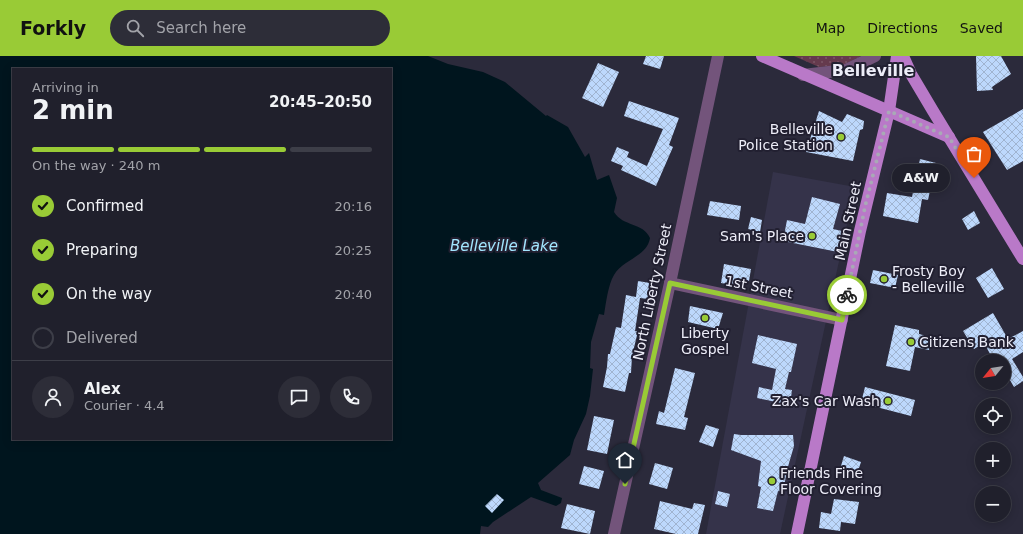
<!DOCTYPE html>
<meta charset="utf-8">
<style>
:root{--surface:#20202c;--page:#2d2d38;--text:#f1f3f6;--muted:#a2a3a9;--line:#3d3e48;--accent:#99cb36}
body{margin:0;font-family:"DejaVu Sans",sans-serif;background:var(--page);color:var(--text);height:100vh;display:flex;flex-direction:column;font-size:15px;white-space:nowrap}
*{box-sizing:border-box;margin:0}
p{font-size:13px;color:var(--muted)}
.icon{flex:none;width:22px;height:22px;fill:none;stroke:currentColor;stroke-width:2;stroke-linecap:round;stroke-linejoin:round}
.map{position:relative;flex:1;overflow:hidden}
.sheet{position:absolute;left:12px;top:12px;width:380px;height:372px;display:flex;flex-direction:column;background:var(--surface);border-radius:0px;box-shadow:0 2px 10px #0003,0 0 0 1px var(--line)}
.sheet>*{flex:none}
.needle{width:26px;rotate:240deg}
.buttons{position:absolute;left:975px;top:298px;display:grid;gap:8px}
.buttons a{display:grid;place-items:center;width:36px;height:36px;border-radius:50%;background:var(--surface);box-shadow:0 2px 10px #0003,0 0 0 1px var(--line);font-size:20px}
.pin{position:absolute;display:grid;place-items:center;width:34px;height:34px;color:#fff;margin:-41px -17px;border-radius:50% 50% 50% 0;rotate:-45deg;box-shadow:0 0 4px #0007}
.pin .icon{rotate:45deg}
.courier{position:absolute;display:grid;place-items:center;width:40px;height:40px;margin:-20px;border:3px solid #99cb36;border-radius:50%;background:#fff;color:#222;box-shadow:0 1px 5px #0007}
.bubble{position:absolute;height:28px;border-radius:14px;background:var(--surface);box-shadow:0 2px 10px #0003,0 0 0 1px var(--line);font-size:13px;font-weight:700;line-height:28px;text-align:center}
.head em{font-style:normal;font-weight:700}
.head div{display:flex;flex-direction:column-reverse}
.head{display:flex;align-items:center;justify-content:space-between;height:68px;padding:0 20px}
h1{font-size:26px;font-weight:700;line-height:30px}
.bar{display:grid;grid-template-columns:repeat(4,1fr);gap:6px 4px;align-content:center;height:48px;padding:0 20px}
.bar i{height:5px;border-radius:3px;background:var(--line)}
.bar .current{background:var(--accent)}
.bar p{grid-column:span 4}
.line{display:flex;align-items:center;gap:10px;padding:0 20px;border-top:1px solid var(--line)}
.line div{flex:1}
.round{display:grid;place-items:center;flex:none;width:42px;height:42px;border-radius:21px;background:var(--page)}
ol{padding:0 20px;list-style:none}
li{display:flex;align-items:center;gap:12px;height:44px}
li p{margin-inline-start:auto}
li .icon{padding:4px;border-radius:50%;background:var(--accent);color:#111;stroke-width:4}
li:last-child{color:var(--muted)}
li i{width:22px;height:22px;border:2px solid var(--line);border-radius:50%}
header{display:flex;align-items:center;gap:24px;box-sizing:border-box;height:56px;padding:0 20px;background:var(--accent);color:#111}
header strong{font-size:19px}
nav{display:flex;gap:22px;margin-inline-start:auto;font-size:14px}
.search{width:280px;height:36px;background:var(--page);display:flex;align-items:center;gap:10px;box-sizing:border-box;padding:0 14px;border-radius:22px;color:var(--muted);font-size:15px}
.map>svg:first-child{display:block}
.built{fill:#35334a}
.park{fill:url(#park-dots)}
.water{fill:#00151e;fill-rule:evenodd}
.building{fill:url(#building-cross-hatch)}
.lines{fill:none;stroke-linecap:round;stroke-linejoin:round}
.minor{stroke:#73547b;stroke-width:12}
.major{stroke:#b979c8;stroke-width:12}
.done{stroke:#a9a9b6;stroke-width:4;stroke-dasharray:0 7.2}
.route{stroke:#99cb36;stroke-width:5}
.poi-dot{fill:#99cb36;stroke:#222031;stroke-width:1.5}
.labels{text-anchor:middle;stroke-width:4;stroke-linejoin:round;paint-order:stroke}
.poi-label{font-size:14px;fill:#ededf8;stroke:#222031;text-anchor:end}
.street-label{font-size:14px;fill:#ededf8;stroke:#222031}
.water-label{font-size:15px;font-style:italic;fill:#a3e6ff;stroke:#222031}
.quarter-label{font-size:16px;font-weight:bold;fill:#ededf8;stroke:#222031}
</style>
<header>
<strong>Forkly</strong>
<div class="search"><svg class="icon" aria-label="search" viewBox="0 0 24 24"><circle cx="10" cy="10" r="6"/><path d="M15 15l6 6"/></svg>Search here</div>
<nav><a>Map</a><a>Directions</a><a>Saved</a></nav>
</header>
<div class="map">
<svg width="1023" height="478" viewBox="0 0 1023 478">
<defs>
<pattern id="park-dots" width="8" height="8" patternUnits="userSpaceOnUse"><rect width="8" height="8" fill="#653a4d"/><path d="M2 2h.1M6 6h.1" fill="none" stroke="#7b5767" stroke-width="1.8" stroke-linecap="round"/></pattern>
<pattern id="building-cross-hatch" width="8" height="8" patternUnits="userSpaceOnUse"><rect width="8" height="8" fill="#bdd8fc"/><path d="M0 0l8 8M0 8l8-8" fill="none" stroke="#a0b4d0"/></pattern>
</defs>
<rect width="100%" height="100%" fill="#2b2a3b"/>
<polygon class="built" points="773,116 855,131 780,478 706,478"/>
<polygon class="park" points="794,0 861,0 843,9 819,11"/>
<path class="water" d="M0,0H428L448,8L483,16L505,26L546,60L547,59L568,71L585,101L589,97L597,124L609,119L617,142L614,156C623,171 643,166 650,182C647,201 623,203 614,219C608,229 606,247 604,259L599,258L591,286L590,312L593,313L590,340L586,358L574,384L570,399L538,427L541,434L562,442L561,447L556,450L531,441L493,466L488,471L481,470L480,478H0ZM13,13H391V383H13Z"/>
<g class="building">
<polygon points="646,0 664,0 660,13 643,8"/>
<polygon points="976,0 1001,0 1011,18 992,31 993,34 977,35"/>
<polygon points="598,7 619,16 603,51 582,42"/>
<polygon points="629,45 679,62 669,89 673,91 656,130 621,114 623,110 611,105 617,91 629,96 627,101 647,110 663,73 624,60"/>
<polygon points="1023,53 1023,105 1007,114 983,76"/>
<polygon points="819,55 842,66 847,58 864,65 863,73 860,74 853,105 806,96"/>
<polygon points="920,103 936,107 928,144 922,143 918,167 883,160 887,137 912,141"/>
<polygon points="812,141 840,148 833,173 842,175 838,196 783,185 787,164 805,168"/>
<polygon points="710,145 741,150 739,164 707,159"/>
<polygon points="974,155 980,167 968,174 962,163"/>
<polygon points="751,161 762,164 760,176 748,173"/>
<polygon points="724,208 751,213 749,225 738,223 737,230 721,227"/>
<polygon points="992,212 1004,233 988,242 976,222"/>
<polygon points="873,214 898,219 895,232 870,227"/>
<polygon points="638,225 650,227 648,243 640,242 635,275 638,275 632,300 631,317 629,317 625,336 603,331 607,311 608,298 610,298 616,271 621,272 626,239 636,241"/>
<polygon points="690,250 723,257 718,273 688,266"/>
<polygon points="993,257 1008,283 1023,275 1023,296 1012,303 1023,321 1023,325 1014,331 1004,314 1004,305 994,305 984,287 974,293 963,275"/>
<polygon points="895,269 919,274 919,278 931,281 929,294 915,291 910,315 886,310"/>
<polygon points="758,279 797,288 791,316 789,316 785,333 792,334 790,349 757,342 759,331 772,334 776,313 752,307"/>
<polygon points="675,312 695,317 684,361 688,362 685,374 656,368 659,355 664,357"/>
<polygon points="865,331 915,344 911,360 861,347"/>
<polygon points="594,360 614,364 607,398 587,394"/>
<polygon points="706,369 719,373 713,391 699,386"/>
<polygon points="734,378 741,379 793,379 794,390 787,414 783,436 778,435 773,455 757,452 761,431 758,430 761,405 731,394"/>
<polygon points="844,400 861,406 857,418 840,413"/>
<polygon points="655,407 673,412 667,433 649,428"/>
<polygon points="584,410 604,415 599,433 579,428"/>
<polygon points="718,435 730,438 727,451 715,448"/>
<polygon points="497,438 504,444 492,457 485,450"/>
<polygon points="834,443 859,446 855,468 841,466 840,475 819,472 821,456 831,458"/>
<polygon points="660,445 692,453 694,447 705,449 698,478 676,478 654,473"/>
<polygon points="567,448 595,455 590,478 561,472"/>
</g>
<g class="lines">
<g class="minor">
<polyline points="803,19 846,14 875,0"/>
<polyline points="670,227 842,264"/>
<polyline points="614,478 670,227 718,0"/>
</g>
<g class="major">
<polyline points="762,0 949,81"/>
<polyline points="903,0 911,18 933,55 1023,203"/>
<polyline points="797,478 860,175 889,55 897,0"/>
</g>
</g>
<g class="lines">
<polyline class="done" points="847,239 865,151 889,55 949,81 974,122"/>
<polyline class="route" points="625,428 670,227 842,264 847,239"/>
</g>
<g class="poi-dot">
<circle cx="841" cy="81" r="4"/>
<circle cx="812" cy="180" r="4"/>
<circle cx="884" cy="223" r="4"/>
<circle cx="705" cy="262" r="4"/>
<circle cx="911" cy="286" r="4"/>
<circle cx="888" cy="345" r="4"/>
<circle cx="772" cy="425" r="4"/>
</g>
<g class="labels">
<g class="poi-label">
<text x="833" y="78">Belleville<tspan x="833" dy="16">Police Station</tspan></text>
<text x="804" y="185">Sam's Place</text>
<text x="892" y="220" text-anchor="start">Frosty Boy<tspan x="892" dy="16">- Belleville</tspan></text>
<text x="705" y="282" text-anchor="middle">Liberty<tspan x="705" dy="16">Gospel</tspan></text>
<text x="919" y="291" text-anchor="start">Citizens Bank</text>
<text x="880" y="350">Zax's Car Wash</text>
<text x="780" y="422" text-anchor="start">Friends Fine<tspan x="780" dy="16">Floor Covering</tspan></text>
</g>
<g class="street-label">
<text transform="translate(848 165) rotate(-78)" y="5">Main Street</text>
<text transform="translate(759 231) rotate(11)" y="5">1st Street</text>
<text transform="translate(652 236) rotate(-78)" y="5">North Liberty Street</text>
</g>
<g class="water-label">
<text x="504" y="195">Belleville Lake</text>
</g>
<g class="quarter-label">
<text x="873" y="20">Belleville</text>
</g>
</g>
</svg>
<div class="buttons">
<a><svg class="needle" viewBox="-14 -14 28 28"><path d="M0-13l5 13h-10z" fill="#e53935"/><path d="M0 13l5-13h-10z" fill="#a2a3a9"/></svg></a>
<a><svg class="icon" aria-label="locate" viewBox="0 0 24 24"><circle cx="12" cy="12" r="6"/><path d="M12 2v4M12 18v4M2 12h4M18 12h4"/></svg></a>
<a>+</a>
<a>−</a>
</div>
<div class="pin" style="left:974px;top:122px;background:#ea580c"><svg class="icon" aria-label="bag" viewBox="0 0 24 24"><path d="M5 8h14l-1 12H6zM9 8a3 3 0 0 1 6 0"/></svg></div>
<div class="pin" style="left:625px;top:428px;background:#1f2937"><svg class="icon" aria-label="home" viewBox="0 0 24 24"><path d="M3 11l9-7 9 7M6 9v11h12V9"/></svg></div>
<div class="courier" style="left:847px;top:239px"><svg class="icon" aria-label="bike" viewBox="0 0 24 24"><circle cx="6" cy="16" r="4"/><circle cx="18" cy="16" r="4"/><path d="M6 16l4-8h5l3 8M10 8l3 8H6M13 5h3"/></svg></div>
<div class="bubble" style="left:892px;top:108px;width:58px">A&amp;W</div>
<section class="sheet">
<div class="head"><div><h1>2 min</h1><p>Arriving in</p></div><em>20:45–20:50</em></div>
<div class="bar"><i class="current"></i><i class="current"></i><i class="current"></i><i></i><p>On the way · 240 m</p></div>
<ol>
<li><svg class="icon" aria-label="check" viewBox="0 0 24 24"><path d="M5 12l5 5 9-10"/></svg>Confirmed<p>20:16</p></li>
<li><svg class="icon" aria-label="check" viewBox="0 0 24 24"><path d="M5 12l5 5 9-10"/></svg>Preparing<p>20:25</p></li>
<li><svg class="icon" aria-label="check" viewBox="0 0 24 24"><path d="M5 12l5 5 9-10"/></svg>On the way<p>20:40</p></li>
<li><i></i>Delivered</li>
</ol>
<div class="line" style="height:72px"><a class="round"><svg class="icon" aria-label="person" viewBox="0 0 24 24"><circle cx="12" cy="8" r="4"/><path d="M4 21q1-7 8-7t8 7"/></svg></a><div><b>Alex</b><p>Courier · 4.4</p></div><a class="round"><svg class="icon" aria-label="chat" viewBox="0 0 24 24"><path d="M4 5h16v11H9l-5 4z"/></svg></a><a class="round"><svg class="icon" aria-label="phone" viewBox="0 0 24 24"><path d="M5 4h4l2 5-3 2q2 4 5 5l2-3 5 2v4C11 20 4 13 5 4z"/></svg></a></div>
</section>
</div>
